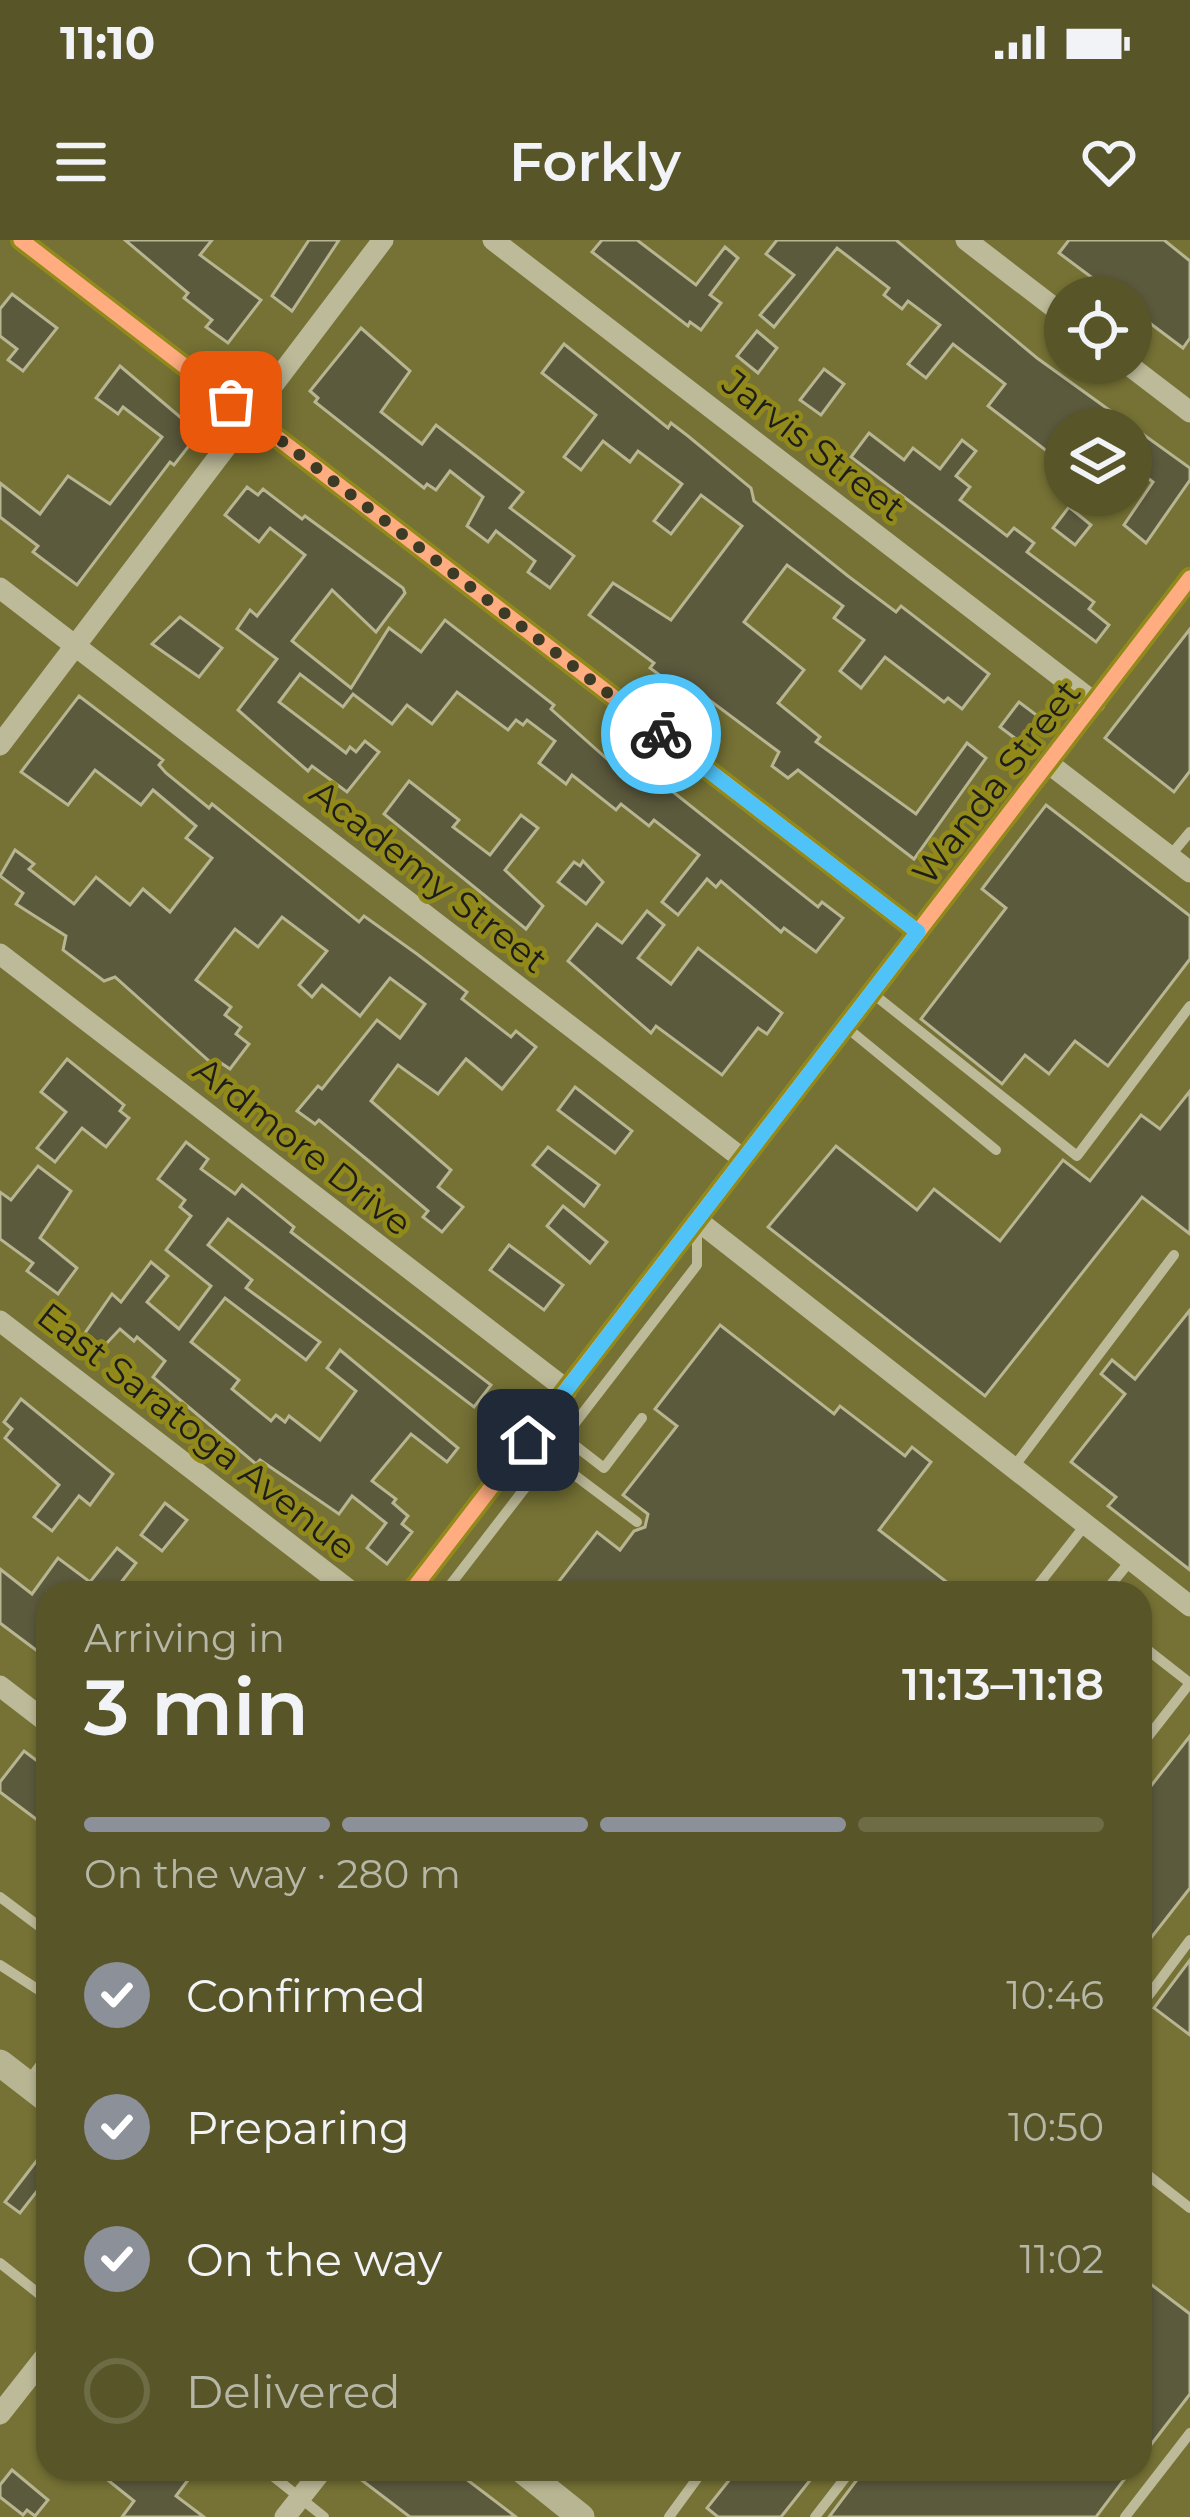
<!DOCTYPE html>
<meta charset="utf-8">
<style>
:root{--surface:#585628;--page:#615f34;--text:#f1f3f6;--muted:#b7b7a8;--line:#6d6c45;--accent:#8c9099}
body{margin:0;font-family:Montserrat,sans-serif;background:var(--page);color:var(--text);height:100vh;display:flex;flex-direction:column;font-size:45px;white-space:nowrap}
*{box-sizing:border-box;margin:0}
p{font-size:39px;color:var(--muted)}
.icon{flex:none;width:66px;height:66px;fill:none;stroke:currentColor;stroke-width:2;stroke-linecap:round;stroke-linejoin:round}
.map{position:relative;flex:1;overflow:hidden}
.panel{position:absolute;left:36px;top:1341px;width:1116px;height:900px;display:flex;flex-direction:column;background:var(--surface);border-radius:36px;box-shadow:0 3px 9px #0004}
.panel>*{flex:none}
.controls{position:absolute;left:1044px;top:36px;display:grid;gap:24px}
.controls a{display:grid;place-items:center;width:108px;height:108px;border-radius:50%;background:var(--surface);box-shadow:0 3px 9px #0004;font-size:60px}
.pin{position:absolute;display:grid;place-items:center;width:102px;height:102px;color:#fff;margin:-51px;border-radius:24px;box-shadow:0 6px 18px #0006}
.courier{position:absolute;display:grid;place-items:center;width:120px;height:120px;margin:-60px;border:9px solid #4fc3f7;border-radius:50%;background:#fff;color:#222;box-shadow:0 3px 15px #0007}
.headline em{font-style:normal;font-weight:600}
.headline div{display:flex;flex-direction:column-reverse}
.headline{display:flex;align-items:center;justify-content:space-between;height:204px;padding:0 48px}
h1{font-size:78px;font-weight:600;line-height:90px}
.bar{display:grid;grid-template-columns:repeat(4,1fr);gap:18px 12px;align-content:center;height:144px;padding:0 48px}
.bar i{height:15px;border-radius:9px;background:var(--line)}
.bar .current{background:var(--accent)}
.bar p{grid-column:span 4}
ol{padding:0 48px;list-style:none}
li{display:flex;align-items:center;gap:36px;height:132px}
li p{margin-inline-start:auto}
li .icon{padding:12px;border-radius:50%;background:var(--accent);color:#fff;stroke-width:4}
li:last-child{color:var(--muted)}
li i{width:66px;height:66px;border:6px solid var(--line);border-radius:50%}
.status{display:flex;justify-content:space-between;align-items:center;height:84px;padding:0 60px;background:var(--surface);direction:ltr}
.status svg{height:33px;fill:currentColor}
header{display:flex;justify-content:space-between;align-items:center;height:156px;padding:0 48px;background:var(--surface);font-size:54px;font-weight:600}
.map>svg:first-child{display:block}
.building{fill:#5c5a3d;stroke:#b7b592;stroke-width:3}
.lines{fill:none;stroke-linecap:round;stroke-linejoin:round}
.lane{stroke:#bdba99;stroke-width:10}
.street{stroke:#bdba99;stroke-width:21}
.secondary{stroke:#b7b592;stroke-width:27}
.cycleway-casing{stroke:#91891a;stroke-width:22}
.cycleway{stroke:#ffac80;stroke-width:15}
.done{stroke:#3c3b25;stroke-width:12;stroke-dasharray:0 21.6}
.route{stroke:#4fc3f7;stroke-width:15}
.labels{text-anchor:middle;stroke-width:9;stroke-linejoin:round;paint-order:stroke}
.street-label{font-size:36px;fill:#1d1d1d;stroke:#91891a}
</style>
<div class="status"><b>11:10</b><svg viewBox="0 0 49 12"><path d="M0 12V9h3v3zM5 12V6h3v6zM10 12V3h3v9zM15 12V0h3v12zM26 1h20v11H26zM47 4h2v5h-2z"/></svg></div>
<header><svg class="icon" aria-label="menu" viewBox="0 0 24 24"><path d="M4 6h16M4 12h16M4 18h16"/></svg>Forkly<svg class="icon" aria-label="heart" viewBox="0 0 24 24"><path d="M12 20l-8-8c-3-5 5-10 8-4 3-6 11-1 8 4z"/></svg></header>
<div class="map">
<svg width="1190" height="2277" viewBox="0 0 1190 2277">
<rect width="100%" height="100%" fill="#767235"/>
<g class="building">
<polygon points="125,0 212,0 200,15 261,60 228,103 206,87 212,80 184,58 188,53"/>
<polygon points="309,0 339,0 292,71 272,56"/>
<polygon points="602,0 637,0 696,45 725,7 738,18 710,55 721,63 701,90 690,82 688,86 592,12"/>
<polygon points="777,0 896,0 1037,118 1190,228 1190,240 1146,303 1124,285 1153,242 1131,225 1131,189 1065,189 1065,225 988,166 1005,144 953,104 926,138 908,124 940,85 908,61 902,69 884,55 889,48 837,8 774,87 760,75 794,35 766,14"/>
<polygon points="1069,0 1164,0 1190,21 1190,98 1183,108 1139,75 1131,57 1118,57 1059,13"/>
<polygon points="12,54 57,88 23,131 8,120 17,109 0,96 0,69"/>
<polygon points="361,88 410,131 381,172 422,204 436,185 523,252 510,268 574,316 550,348 528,332 535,321 496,291 488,302 467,286 483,257 450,231 436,250 427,244 424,248 315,162 318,158 310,151"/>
<polygon points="757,91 777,108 758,133 737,116"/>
<polygon points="564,104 668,188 671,183 688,196 751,248 754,261 848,336 896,372 901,366 989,434 962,469 948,458 944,462 885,417 861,448 840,431 864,400 834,378 843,366 787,325 744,382 804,430 778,463 820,497 816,502 916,574 967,503 986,518 914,619 798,530 788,538 772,526 779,512 704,456 693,452 689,457 650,428 654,423 589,375 613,343 671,380 742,286 701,255 671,294 654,281 682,244 638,211 630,222 603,201 581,230 564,217 596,175 542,133"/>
<polygon points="120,126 199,193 174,225 170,222 77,345 33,312 38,306 0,277 0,243 40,274 68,236 110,264 162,197 123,167 118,174 96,158"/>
<polygon points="824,129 844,144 821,175 800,160"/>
<polygon points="869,193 904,220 913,208 940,229 962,200 976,211 956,236 970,247 960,260 1007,296 1014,288 1034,303 1027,312 1094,362 1089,369 1109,385 1096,402 851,217"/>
<polygon points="247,247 258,255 263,249 302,279 305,276 403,348 405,353 376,392 332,350 292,401 351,448 389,388 421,412 445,380 554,465 551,469 615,526 622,517 653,536 818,667 822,662 843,678 816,712 784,688 781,692 721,641 716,647 707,639 678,675 662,662 699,615 654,580 649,586 621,564 616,570 572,535 566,544 539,523 555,501 527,480 523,485 516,480 508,490 457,452 432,484 407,465 392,484 353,454 343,467 300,434 279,462 346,513 350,507 356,512 365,501 379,512 347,552 312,526 308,531 238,470 277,419 237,389 250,370 257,376 305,315 270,288 259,302 225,275"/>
<polygon points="1069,267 1091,285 1075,305 1053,288"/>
<polygon points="180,377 222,408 199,437 152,404"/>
<polygon points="1190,389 1190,531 1174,552 1105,498"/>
<polygon points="79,456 163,520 159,525 166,533 209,568 212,564 359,682 364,676 417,714 467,752 462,759 511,797 516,791 536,807 502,849 466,819 438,854 398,825 371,861 451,930 438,947 463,967 442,992 423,977 428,971 370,922 319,880 315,884 297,871 318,846 322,849 377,780 400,798 425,764 390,738 360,776 322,745 312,757 299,745 327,711 282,677 258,707 235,689 196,740 231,767 225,775 241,787 236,794 249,804 230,829 221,823 217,828 115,737 104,741 63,710 66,696 16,664 23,653 0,636 15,610 34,624 29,629 74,664 96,637 130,665 143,649 170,672 212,618 186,598 196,586 153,550 141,565 95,530 68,565 21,532"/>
<polygon points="1019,462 1039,477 1020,502 1000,487"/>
<polygon points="409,541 459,580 453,587 490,615 521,575 538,588 505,630 543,666 526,689 384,574"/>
<polygon points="1046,565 1190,676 1190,719 1108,826 1075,801 1049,834 1025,815 1002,844 921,779 1006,668 982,649"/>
<polygon points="583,621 603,642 586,664 558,642 574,622 580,626"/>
<polygon points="647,671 664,685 638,718 671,744 698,708 782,773 767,794 758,788 722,835 656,786 651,793 568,721 597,684 622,703"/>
<polygon points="67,819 124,865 120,871 129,878 106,907 82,888 55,922 37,908 66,872 41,852"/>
<polygon points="575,847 632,891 615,913 558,870"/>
<polygon points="1190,851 1190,994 1142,957 985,1156 768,987 836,906 917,970 934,949 1000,1001 1063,920 1090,941 1141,875 1160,889"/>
<polygon points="186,902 208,919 201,929 235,954 242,945 294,987 291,992 491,1145 474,1167 228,979 208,1005 252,1040 246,1048 320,1102 306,1120 225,1058 191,1102 239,1140 232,1149 271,1181 276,1175 285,1182 289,1176 320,1200 356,1151 327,1128 340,1110 458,1208 447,1222 411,1194 372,1241 396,1259 393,1263 408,1276 402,1284 412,1292 387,1324 367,1308 386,1283 352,1256 339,1274 260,1220 256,1224 153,1137 165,1121 137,1097 134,1101 120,1089 103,1107 85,1093 112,1054 121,1062 151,1022 168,1036 147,1062 179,1089 211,1046 166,1010 191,976 180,967 185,960 158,939"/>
<polygon points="548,907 599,945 584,966 533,925"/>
<polygon points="38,926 71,951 40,998 77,1028 58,1054 27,1031 33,1023 0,999 0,952 11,960"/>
<polygon points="563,966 607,1002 590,1023 547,986"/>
<polygon points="509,1005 563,1045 544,1070 490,1030"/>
<polygon points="1190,1070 1190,1330 1108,1266 1116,1257 1071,1222 1125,1154 1101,1134 1112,1120 1135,1139"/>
<polygon points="720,1085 834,1174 840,1166 905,1216 912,1207 931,1222 879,1290 961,1353 550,1353 597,1292 620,1310 634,1291 645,1287 648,1274 623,1255 677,1186 655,1169"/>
<polygon points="21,1159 113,1234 90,1265 79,1256 52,1291 34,1277 59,1245 5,1198 12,1189 4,1182"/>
<polygon points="165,1263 187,1280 162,1311 141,1295"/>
<polygon points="117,1308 136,1323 113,1353 48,1353 48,1419 0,1383 0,1329 32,1354 58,1318 90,1342"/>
<polygon points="1190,1496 1190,1648 1140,1712 1140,1560"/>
<polygon points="24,1511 48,1529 48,1588 0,1552 0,1542"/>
<polygon points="1190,1720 1190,1795 1154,1768"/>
<polygon points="48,1906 48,1937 20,1973 5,1962"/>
<polygon points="1140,2036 1190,2074 1190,2154 1140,2219"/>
<polygon points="94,2229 174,2229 188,2240 176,2256 204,2277 122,2277 134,2261"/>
<polygon points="347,2229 453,2229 516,2277 410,2277"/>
<polygon points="738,2229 819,2229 781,2277 718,2277 707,2268"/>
<polygon points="865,2229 1132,2229 1096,2277 829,2277"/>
<polygon points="12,2230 48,2260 35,2276 27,2270 23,2275 0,2257 0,2245"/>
</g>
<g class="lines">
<g class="lane">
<polyline points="1170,616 1190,592"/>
<polyline points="872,753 1077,916 1190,766"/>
<polyline points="846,787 996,910"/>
<polyline points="564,1197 604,1228 642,1178"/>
<polyline points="528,1200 637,1282"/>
<polyline points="1013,1228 1174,1015"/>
<polyline points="444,1353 697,1025 697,986"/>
<polyline points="1032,1353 1086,1284"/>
<polyline points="1104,1353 1131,1320"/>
<polyline points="1140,1404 1190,1443 1140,1507"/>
<polyline points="0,1657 48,1693"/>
<polyline points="0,1725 48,1756"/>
<polyline points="1149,1755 1190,1700"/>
<polyline points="1140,1929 1190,1968"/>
<polyline points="0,2023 48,2061"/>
<polyline points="264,2229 324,2277"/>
<polyline points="669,2277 704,2229"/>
<polyline points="815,2277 852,2229"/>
<polyline points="1125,2277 1190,2193"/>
</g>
<g class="street">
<polyline points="21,0 918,692"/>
<polyline points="493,0 1095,463"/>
<polyline points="966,0 1065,76"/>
<polyline points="1126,123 1190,172"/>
<polyline points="0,348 743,919"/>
<polyline points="0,505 383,0"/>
<polyline points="1048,523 1190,632"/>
<polyline points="0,714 567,1150"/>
<polyline points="697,980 1190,1366"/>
<polyline points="0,1081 353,1353"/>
<polyline points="410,1353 1190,338"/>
<polyline points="0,1446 48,1483"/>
<polyline points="31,1847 48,1824"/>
<polyline points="0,2174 48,2113"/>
<polyline points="285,2277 323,2229"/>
</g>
<g class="secondary">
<polyline points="0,1823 48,1860"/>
<polyline points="521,2229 581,2277"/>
</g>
<g class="cycleway-casing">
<g id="cycleway">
<polyline points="21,0 918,692"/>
<polyline points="410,1353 1190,338"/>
</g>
</g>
<use href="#cycleway" class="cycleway"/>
</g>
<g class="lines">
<polyline class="done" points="231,162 661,494"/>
<polyline class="route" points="528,1200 918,692 661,494"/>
</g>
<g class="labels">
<g class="street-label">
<text transform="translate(814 205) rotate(38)" y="13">Jarvis Street</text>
<text transform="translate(996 542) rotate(-52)" y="13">Wanda Street</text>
<text transform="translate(429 636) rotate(38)" y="13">Academy Street</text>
<text transform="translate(303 906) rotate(38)" y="13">Ardmore Drive</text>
<text transform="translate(197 1191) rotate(38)" y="13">East Saratoga Avenue</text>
</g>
</g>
</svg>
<div class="controls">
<a><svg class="icon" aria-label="locate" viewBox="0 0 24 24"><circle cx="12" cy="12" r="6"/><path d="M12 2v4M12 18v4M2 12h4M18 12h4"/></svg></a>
<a><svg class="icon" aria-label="layers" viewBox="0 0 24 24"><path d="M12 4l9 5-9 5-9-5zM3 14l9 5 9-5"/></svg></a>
</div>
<div class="pin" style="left:231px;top:162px;background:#ea580c"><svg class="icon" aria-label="bag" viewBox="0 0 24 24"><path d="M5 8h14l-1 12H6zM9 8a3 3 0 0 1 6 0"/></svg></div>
<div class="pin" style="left:528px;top:1200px;background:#1f2937"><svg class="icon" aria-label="home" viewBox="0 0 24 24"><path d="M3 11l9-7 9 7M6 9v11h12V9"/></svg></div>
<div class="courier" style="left:661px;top:494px"><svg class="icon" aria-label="bike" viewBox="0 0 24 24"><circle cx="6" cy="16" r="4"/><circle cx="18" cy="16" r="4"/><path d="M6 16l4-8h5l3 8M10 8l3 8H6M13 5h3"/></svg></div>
<section class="panel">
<div class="headline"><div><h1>3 min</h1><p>Arriving in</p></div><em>11:13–11:18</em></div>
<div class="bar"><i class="current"></i><i class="current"></i><i class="current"></i><i></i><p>On the way · 280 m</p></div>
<ol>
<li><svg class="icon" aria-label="check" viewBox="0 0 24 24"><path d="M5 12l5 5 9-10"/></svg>Confirmed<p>10:46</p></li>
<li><svg class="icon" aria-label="check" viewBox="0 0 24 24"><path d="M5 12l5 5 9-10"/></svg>Preparing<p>10:50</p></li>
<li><svg class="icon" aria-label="check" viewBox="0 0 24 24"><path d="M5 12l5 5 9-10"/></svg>On the way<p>11:02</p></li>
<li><i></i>Delivered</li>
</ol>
</section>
</div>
